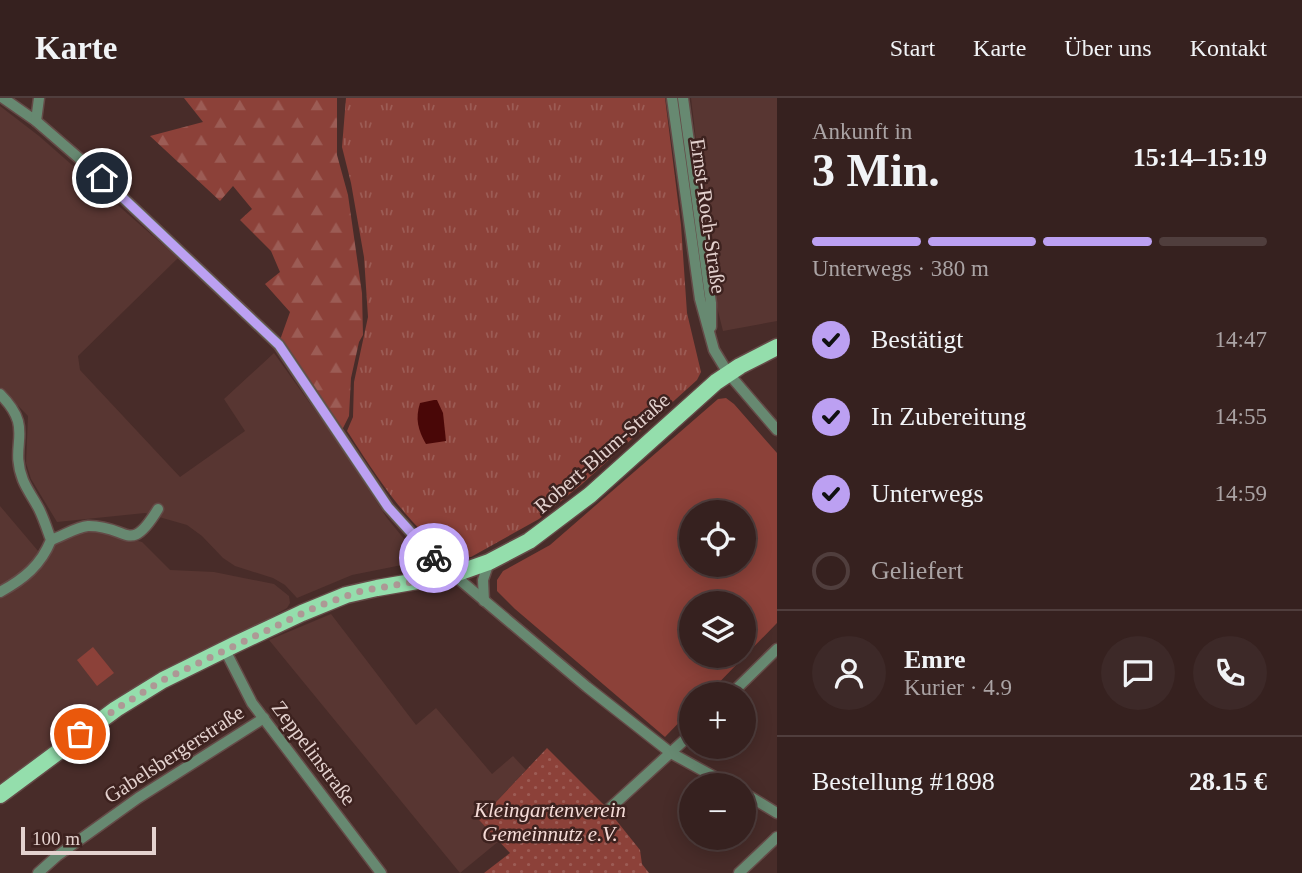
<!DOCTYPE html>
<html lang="de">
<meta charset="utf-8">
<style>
:root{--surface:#36211f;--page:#3d2928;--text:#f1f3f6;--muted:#aaa3a4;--line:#503e3d;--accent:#bca0f2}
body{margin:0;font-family:Georgia,serif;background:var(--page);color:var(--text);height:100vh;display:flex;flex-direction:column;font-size:26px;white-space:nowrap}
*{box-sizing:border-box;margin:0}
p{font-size:23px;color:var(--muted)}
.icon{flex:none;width:38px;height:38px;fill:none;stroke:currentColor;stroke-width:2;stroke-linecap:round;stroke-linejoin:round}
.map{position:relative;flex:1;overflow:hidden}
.sheet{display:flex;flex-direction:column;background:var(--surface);width:525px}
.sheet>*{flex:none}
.controls{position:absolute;left:679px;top:402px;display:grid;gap:14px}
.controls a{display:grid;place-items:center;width:77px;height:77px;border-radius:50%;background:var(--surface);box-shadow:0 4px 18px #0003,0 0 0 2px var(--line);font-size:35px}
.scale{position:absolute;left:21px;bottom:18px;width:135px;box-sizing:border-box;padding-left:7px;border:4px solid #e4d2cf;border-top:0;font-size:19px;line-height:24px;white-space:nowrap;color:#e4d2cf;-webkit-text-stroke:5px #3d221f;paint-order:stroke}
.pin{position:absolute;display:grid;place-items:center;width:60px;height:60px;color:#fff;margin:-30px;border:4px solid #fff;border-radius:50%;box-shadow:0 2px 7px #0007}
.courier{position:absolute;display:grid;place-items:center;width:70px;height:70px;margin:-35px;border:5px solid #bca0f2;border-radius:50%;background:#fff;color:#222;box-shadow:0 2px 9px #0007}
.summary em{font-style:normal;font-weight:800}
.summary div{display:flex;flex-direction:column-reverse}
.summary{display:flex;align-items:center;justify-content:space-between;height:119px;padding:0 35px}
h1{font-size:46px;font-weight:800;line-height:52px}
.bar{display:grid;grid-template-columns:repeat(4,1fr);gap:10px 7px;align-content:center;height:84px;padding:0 35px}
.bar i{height:9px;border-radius:5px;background:var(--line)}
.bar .active{background:var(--accent)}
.bar p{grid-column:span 4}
.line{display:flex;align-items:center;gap:18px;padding:0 35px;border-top:2px solid var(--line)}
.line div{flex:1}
.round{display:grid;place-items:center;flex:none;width:74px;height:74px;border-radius:37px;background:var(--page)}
ol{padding:0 35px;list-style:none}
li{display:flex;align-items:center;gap:21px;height:77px}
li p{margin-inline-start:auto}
li .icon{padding:7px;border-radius:50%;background:var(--accent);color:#111;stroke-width:4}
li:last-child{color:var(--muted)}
li i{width:38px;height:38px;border:4px solid var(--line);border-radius:50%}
header{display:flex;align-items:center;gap:42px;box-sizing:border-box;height:98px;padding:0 35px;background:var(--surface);border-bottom:2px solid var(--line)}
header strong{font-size:33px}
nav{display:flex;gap:38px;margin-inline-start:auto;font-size:24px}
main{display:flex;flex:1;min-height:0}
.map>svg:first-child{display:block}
.built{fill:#583632}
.grass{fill:url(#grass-dots)}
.forest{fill:url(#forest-firs)}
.park{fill:url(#park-tufts)}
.pitch{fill:#8c4139;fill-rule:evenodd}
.water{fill:#490707}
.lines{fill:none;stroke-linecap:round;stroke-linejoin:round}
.minor-casing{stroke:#644a47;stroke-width:13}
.primary-casing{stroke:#644a47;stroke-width:19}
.minor{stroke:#678971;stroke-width:10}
.primary{stroke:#94deac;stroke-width:16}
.done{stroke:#ad9895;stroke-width:7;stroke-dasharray:0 12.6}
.route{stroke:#bca0f2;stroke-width:9}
.labels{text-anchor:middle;stroke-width:5;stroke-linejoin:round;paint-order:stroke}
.street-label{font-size:21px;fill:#e4d2cf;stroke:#3d221f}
.park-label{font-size:21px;font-style:italic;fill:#f5dbd7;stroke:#3d221f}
</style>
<header>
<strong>Karte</strong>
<nav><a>Start</a><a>Karte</a><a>Über uns</a><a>Kontakt</a></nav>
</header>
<main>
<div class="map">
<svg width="777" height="775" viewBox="0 0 777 775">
<defs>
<pattern id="grass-dots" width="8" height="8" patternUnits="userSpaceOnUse" patternTransform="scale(1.75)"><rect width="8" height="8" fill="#8c4139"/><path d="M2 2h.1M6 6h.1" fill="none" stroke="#9c5c55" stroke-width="1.8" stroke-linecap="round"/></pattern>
<pattern id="forest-firs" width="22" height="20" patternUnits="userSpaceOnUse" patternTransform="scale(1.75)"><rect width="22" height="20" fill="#8c4139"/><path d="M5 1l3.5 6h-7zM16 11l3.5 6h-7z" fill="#9c5c55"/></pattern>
<pattern id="park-tufts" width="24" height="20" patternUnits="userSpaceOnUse" patternTransform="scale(1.75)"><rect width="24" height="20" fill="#8c4139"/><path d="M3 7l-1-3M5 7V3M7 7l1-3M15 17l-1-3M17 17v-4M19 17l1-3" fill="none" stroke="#9c5c55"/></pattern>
</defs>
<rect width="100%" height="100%" fill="#482c29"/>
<g class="built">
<polygon points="691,0 777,0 777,223 723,233 715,201"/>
<polygon points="0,8 39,38 178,160 78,258 80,272 180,379 245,333 224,301 274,255 339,346 387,420 409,447 402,467 352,477 297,500 285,487 273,480 235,468 223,460 202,438 187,427 145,415 57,424 31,381 26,365 28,318 0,289"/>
<polygon points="0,408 44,460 51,442 86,428 142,444 170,472 214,474 274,486 289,498 290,505 287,510 148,591 0,697"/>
<polygon points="331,516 416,627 436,610 492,676 513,658 526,672 479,722 499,743 460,775 269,542"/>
</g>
<polygon class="grass" points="547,650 604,707 640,752 642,766 649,775 484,775 510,755 479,722"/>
<polygon class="forest" points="184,0 337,0 337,57 348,97 362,195 363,237 359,244 351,280 349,318 342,332 280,242 290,214 265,186 280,174 271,153 240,122 252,111 233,88 220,103 150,38 203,24"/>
<path class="park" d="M346,0H665L681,127L687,215L701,274L697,282L582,386L539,421L471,459C427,463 369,366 347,333L353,319L354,284L368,219L364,159L351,85L342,49Z"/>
<g class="pitch">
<path d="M726,300L734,306L777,355V525L707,597H691V612L665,639L515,511L497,493V482L503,473L550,447L718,301ZM691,415H744V467H691ZM691,506H744V558H691Z"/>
<polygon points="93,549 114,575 97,588 77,562"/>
</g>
<path class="water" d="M434,302H437L443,315L446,343L426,346C418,332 415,321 420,305Z"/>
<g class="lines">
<g class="minor-casing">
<g id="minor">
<polyline points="3,0 36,23 102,80 279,247 388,409 435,461 587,589 671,655 731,688"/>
<polyline points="672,0 700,201 714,252 728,275 777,332"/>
<polyline points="683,0 711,205 711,229"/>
<polyline points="36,23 39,0"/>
<path d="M0,296C36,332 8,344 23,382C27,392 34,401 39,411C44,421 47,431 51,442C41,467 24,481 0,494"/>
<path d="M51,442C63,438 76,429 88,428C128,427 129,459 158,411"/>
<path d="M409,484C422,472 422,460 416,444"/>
<polyline points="484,503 483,482 489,464"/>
<polyline points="225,552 252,605 381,775"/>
<polyline points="730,597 777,551"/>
<polyline points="744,695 777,715"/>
<polyline points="609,711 691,636"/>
<polyline points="38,775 57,758 138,700 264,620"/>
<polyline points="739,775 777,739"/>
</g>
</g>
<g class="primary-casing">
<polyline id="primary" points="0,697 116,611 163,582 236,546 302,515 346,497 377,490 452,477 489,464 529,443 590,397 716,284 740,268 777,249"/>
</g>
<use href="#minor" class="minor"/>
<use href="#primary" class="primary"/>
</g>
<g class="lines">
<polyline class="done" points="80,636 116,611 163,582 318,508 361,493 453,477 434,460"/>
<polyline class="route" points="102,80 279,247 388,409 434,460"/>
</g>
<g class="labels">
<g class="street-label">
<text transform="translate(708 118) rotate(82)" y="7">Ernst-Roch-Straße</text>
<text transform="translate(602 355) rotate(-41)" y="7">Robert-Blum-Straße</text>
<text transform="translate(314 655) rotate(53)" y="7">Zeppelinstraße</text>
<text transform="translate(174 656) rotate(-33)" y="7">Gabelsbergerstraße</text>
</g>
<g class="park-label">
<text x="550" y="719">Kleingartenverein<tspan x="550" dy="24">Gemeinnutz e.V.</tspan></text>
</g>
</g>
</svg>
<div class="controls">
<a><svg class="icon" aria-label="locate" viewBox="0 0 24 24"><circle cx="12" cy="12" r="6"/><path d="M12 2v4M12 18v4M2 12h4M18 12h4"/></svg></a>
<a><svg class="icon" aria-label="layers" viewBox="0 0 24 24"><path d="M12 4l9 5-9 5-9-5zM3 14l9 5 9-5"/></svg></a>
<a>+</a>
<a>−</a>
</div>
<div class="scale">100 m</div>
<div class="pin" style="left:80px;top:636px;background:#ea580c"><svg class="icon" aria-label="bag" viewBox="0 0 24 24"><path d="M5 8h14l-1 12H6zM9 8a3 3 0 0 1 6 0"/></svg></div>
<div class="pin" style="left:102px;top:80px;background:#1f2937"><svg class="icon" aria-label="home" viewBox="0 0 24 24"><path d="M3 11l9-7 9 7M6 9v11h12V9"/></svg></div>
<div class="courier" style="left:434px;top:460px"><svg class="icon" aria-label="bike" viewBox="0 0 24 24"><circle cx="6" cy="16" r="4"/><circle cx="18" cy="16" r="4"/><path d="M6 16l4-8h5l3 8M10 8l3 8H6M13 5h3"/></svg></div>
</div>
<section class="sheet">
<div class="summary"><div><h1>3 Min.</h1><p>Ankunft in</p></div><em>15:14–15:19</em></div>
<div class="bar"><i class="active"></i><i class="active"></i><i class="active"></i><i></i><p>Unterwegs · 380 m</p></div>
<ol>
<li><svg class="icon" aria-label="check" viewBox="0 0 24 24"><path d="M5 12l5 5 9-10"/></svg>Bestätigt<p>14:47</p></li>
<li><svg class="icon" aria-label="check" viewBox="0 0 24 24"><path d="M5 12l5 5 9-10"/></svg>In Zubereitung<p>14:55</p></li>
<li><svg class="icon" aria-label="check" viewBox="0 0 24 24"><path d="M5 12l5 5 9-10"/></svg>Unterwegs<p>14:59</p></li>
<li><i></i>Geliefert</li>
</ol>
<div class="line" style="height:126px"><a class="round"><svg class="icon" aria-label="person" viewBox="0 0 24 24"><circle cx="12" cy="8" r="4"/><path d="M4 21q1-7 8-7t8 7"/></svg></a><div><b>Emre</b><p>Kurier · 4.9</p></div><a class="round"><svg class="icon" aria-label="chat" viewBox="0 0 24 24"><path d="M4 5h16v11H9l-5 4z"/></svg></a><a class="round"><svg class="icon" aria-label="phone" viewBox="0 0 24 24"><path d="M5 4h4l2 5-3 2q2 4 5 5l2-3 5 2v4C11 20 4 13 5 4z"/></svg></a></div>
<div class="line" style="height:91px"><div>Bestellung #1898</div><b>28.15 €</b></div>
</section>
</main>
